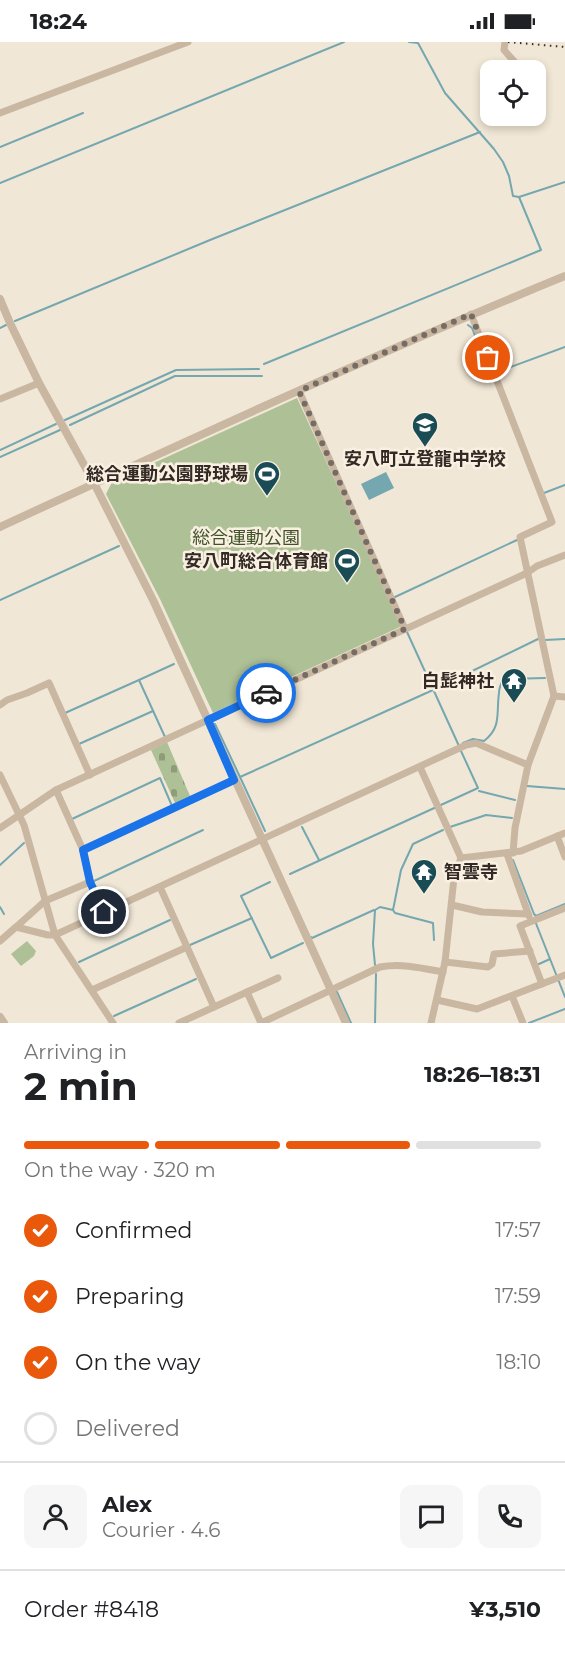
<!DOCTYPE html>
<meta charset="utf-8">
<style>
:root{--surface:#fff;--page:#f6f6f6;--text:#202124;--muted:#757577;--line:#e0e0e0;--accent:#ea580c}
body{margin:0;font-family:Montserrat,"Noto Sans JP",sans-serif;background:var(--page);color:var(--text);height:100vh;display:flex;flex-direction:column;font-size:22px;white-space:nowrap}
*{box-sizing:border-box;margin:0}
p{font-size:20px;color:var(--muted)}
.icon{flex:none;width:33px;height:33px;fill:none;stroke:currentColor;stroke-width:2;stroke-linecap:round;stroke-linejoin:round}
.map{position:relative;height:981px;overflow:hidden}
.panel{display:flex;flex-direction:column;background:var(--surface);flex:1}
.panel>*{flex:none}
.fabs{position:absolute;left:480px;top:18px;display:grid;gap:12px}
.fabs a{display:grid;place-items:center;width:66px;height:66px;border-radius:12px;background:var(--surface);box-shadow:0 3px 9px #0003;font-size:30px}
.pin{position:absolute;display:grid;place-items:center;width:51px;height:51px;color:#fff;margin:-26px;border:3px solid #fff;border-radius:50%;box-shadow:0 2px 6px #0007}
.courier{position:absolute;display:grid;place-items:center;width:60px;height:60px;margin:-30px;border:4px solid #1a73e8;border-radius:50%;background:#fff;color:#222;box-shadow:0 2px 8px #0007}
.overview em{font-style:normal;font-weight:700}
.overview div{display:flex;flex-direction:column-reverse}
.overview{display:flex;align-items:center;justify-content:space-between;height:102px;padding:0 24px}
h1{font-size:39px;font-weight:700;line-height:45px}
.bar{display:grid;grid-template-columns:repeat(4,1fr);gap:9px 6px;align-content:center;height:72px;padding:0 24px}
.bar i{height:8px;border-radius:4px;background:var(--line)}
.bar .on{background:var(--accent)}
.bar p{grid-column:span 4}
.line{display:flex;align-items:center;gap:15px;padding:0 24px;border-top:2px solid var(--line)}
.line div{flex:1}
.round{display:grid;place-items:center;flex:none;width:63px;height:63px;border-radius:12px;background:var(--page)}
ol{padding:0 24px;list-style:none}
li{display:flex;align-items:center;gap:18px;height:66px}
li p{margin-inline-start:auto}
li .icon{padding:6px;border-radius:50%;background:var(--accent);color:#fff;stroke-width:4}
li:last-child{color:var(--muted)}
li i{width:33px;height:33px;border:3px solid var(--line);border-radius:50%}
.status{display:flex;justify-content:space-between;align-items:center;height:42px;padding:0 30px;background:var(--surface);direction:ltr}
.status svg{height:16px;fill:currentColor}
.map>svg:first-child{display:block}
.cemetery{fill:url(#cemetery-stones)}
.park{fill:#aec096}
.water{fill:#74a7af}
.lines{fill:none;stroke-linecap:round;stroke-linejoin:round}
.stream{stroke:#74a7af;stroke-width:2}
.minor{stroke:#c9b7a2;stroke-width:7}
.tertiary{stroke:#c9b7a2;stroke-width:8}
.rail{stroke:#332a25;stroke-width:2;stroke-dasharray:1.5 4.5;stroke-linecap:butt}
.done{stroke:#766c63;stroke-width:6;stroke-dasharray:0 10.8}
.route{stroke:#1a73e8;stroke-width:8}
.labels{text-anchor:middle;stroke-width:5;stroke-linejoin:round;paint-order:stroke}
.poi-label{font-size:18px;font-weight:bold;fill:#332a25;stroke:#f9f0e2;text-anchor:end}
.park-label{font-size:18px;fill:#3f5228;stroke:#f9f0e2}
</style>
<div class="status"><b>18:24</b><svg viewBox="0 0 49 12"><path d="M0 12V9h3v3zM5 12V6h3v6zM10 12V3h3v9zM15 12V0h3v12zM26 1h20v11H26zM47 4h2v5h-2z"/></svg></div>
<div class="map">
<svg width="565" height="981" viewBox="0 0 565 981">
<defs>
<pattern id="cemetery-stones" width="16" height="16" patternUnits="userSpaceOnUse" patternTransform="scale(1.5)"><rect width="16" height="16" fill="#aec096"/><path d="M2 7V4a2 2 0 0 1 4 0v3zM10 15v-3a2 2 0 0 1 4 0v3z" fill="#8e9c7a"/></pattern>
</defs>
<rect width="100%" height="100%" fill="#f1e7d6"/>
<polygon class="cemetery" points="167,700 190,754 175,761 151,708"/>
<g class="park">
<polygon points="297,356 402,584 213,671 160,557 106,452 112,440"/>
<polygon points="27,899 36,909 34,914 21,924 11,912"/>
</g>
<polygon class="water" points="386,430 394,446 369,458 361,442"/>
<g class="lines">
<g class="stream">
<polyline points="409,0 418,1 445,51 494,107 503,120 509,134 513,154 519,155 565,140"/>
<polyline points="0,105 83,71"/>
<polyline points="0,141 344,0"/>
<polyline points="15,279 210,198 480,90"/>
<polyline points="468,283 472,286 488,326"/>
<polyline points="0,286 6,283"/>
<polyline points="264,322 541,208 519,155"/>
<polyline points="497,330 565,305"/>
<polyline points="65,378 176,328 259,327"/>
<polyline points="70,383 175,334 262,334"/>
<polyline points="0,408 56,382"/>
<polyline points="0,415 60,388"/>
<polyline points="544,451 565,443"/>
<polyline points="395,555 517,498"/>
<polyline points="0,558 119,504"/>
<polyline points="407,590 459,704"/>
<polyline points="545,598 565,597"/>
<polyline points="139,638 174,622"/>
<polyline points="65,671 139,638 165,695"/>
<polyline points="215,682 240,735 433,648 538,597"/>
<path d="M463,701L473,697L484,699C502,685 496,671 499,651C499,646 501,642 503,637L545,636"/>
<polyline points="79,702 153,669"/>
<polyline points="240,735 265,789"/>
<polyline points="527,744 565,747"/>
<polyline points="479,749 515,758"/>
<polyline points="72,777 160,736 172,764 174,763"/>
<polyline points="302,785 319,818"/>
<polyline points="450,785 486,773 512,776"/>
<polyline points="513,818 534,872 536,874 565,862"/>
<polyline points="0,823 24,801"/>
<polyline points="290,832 478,746 461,709"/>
<polyline points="94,839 203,788"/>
<polyline points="270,840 241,854 271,916 303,901"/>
<polyline points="0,865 4,872"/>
<polyline points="393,868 395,871 433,881 434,898"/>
<polyline points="535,879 565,955"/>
<polyline points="311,895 312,896 374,868"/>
<polyline points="190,903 252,876"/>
<polyline points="79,920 170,878"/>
<polyline points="539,922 550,917"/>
<polyline points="375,923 373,902 375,868 380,865 393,868 401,828 413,802 443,788"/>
<polyline points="337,950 351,981"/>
<polyline points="114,974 196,937"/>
<polyline points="375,981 376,932"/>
<polyline points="529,981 565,967"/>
</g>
<g class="minor">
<polyline points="505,0 504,8 522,28"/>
<polyline points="0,71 188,0"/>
<polyline points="471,272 552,480 520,495 554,654 528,723 515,786 513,811"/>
<polyline points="299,349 405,587"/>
<polyline points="0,357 39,341"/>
<polyline points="554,654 565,655"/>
<polyline points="0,663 7,658 27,651 49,641 90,733"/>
<polyline points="420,725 461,816"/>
<polyline points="0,733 24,783 55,893 113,981"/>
<polyline points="0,786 56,748 527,531 537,524 565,513"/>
<polyline points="557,794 565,815"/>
<polyline points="83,808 234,738"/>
<polyline points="507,812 529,874"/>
<polyline points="90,840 104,870"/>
<polyline points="160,845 214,965"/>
<polyline points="452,863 482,870 528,872"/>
<polyline points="16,885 45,859 90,840 83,808 56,748"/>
<polyline points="0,899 16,885 48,893 55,893 466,703 476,701 528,723"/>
<polyline points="445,920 488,925 492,922 494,912 530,909"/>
<polyline points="542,942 520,884 565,866"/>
<polyline points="92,948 187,905"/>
<polyline points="247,950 278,936"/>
<polyline points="512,954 523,981"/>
<polyline points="437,958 477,967 565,933"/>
<polyline points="179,981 247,950 261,981"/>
<path d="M261,981L380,925C401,921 422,926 443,930"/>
<polyline points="431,981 445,920 454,836 461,816 521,809 565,791"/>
</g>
<g class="tertiary">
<polyline points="0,257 10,281 39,341 94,441 154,560 346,981"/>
<path d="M0,485C187,399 374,312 565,234"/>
<polyline points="0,975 4,981"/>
</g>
<polyline class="rail" points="508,0 565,5"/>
</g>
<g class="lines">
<polyline class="done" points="266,651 405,587 299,349 471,272 488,316"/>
<polyline class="route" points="104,870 90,840 83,808 234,738 208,678 266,651"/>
</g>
<defs>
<g id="school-pin" transform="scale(1.35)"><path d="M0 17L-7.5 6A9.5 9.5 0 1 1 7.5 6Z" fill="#1a4c55" stroke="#f9f0e2"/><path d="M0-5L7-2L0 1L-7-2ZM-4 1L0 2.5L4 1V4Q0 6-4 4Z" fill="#fff"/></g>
<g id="stadium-pin" transform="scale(1.35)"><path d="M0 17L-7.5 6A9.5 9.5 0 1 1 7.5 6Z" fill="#1a4c55" stroke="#f9f0e2"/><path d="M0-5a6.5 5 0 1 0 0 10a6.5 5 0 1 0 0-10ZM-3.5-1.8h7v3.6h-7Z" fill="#fff"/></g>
<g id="temple-pin" transform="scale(1.35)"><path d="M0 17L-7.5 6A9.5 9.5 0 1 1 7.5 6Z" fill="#1a4c55" stroke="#f9f0e2"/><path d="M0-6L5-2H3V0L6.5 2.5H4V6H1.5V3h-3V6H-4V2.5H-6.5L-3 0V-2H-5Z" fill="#fff"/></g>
</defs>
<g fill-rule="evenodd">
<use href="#school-pin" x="425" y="383"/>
<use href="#stadium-pin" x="267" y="432"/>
<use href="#stadium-pin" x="347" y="519"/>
<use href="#temple-pin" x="514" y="639"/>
<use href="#temple-pin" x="424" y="830"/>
</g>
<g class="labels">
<g class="poi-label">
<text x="425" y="423" text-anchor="middle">安八町立登龍中学校</text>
<text x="248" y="438">総合運動公園野球場</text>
<text x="328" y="525">安八町総合体育館</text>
<text x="494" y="645">白髭神社</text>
<text x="444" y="836" text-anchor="start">智雲寺</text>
</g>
<g class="park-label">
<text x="246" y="502">総合運動公園</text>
</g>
</g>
</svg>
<div class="fabs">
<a><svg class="icon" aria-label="locate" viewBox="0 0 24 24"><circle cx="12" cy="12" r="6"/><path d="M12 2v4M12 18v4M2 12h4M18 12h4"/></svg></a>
</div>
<div class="pin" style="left:488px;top:316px;background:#ea580c"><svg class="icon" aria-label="bag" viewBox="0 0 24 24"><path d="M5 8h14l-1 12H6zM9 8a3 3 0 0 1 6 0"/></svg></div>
<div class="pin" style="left:104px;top:870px;background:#1f2937"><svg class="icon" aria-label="home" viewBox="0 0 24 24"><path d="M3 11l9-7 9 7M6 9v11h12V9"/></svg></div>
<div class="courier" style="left:266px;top:651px"><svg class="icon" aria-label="car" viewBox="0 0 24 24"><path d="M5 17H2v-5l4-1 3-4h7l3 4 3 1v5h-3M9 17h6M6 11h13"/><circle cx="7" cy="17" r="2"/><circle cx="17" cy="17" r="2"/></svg></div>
</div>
<section class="panel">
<div class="overview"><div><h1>2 min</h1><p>Arriving in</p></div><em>18:26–18:31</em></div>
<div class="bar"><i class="on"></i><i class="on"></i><i class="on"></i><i></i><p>On the way · 320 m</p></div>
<ol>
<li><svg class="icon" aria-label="check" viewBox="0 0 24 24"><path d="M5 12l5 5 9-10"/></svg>Confirmed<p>17:57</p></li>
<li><svg class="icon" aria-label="check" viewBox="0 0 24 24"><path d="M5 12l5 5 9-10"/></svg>Preparing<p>17:59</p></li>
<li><svg class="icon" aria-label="check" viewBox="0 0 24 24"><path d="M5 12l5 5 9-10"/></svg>On the way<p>18:10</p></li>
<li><i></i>Delivered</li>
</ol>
<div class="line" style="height:108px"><a class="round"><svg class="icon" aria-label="person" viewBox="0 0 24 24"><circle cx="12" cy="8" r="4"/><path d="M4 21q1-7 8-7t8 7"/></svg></a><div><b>Alex</b><p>Courier · 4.6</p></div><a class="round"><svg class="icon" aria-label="chat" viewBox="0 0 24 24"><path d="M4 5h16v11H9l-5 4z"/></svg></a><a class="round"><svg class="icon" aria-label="phone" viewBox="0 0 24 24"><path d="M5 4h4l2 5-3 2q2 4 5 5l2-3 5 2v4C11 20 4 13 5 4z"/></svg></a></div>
<div class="line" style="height:78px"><div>Order #8418</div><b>¥3,510</b></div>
</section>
